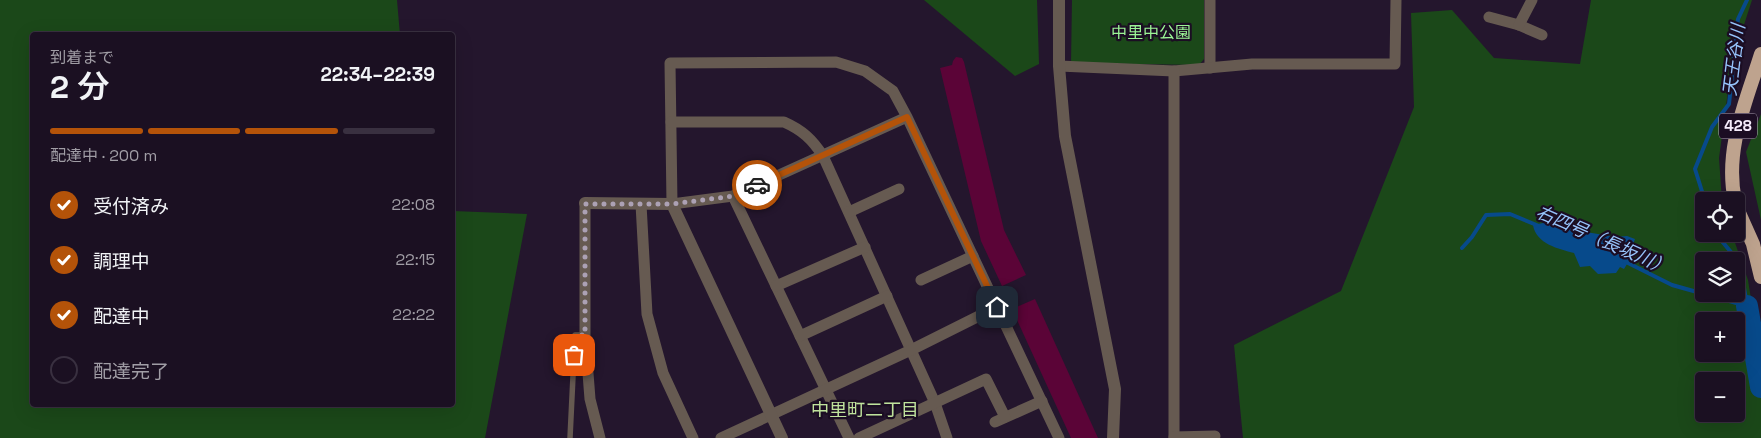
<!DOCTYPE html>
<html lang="ja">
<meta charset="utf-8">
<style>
:root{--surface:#1b1022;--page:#24192a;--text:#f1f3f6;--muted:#a09da5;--line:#393040;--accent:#b45309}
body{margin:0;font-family:"Space Grotesk","Noto Sans JP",sans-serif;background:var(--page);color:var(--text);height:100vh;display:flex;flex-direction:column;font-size:19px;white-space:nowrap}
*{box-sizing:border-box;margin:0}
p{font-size:16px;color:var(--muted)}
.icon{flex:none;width:28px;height:28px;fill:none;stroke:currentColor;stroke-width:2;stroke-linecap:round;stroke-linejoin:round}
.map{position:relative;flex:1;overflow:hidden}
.details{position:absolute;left:30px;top:32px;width:425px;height:375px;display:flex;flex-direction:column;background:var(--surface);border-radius:5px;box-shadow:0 5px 20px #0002,0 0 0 1px var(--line)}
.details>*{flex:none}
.buttons{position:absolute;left:1695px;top:192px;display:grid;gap:10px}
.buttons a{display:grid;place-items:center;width:50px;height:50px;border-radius:5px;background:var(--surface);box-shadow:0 5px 20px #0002,0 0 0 1px var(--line);font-size:25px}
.pin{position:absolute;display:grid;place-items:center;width:42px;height:42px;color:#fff;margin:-21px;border-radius:10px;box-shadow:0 2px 8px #0006}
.courier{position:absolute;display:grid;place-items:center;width:50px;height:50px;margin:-25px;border:4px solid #b45309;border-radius:50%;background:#fff;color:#222;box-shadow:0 1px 6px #0007}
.headline em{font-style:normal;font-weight:600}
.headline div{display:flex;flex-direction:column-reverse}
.headline{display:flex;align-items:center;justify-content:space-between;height:85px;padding:0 20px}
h1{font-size:32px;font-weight:600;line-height:38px}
.bar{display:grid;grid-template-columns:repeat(4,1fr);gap:8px 5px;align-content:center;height:60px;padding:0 20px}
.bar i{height:6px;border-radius:4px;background:var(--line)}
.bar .selected{background:var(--accent)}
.bar p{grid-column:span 4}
ol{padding:0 20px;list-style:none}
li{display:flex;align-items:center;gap:15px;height:55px}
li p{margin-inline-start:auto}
li .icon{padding:5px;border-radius:50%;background:var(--accent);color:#fff;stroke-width:4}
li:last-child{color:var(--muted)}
li i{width:28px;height:28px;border:2px solid var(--line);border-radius:50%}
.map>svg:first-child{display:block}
.green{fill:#1b4819;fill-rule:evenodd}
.water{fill:#074a8b}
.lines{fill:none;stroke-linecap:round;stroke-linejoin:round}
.stream{stroke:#074a8b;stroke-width:4}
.river{stroke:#074a8b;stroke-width:22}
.building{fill:#5b0437}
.service{stroke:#665a51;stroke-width:5.5}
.minor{stroke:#665a51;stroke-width:11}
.tertiary{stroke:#665a51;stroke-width:12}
.trunk{stroke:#bea38e;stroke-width:14}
.done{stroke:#aca1b4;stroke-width:5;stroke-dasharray:0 9}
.route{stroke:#b45309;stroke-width:6}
.labels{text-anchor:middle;stroke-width:4.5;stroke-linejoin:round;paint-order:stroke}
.shield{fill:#1b0d23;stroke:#b4a9bb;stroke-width:1}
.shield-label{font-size:15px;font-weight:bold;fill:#f6ecfc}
.park-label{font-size:16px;fill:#9bf495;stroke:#1b0d23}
.water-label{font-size:18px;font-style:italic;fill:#96c3fa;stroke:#1b0d23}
.neighbourhood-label{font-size:18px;fill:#bfe29c;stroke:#1b0d23}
</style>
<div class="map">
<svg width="1761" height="438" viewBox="0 0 1761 438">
<rect width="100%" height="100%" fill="#24162d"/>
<g class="green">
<polygon points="0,0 397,0 400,35 32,35 32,405 452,405 453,211 527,214 485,438 0,438"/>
<polygon points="924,0 1037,0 1039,64 1015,76"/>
<polygon points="1072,0 1204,0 1204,59 1199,65 1071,63"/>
<path d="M1591,0H1752L1732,62L1719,158L1722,201H1704V234H1732L1748,280L1761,361V438H1243L1234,345L1341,291L1414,107L1411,13L1452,10L1494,58L1580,64ZM1704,261H1736V294H1704ZM1704,321H1736V354H1704ZM1704,381H1736V414H1704Z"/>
<polygon points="1761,114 1761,220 1746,152"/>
</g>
<path class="water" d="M1553,221L1586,232L1616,237L1627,236L1635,239L1632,247L1636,249L1624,269L1620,267L1616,273L1598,274L1590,266L1580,267L1574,253C1559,249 1536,244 1533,225Z"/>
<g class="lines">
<g class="stream">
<polyline points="1705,201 1695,169 1712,127 1729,104 1738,19 1747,0"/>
<polyline points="1462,248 1472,237 1486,215 1510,214 1539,226"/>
<polyline points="1624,261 1672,285 1747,306 1740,263 1716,234"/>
</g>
<polyline class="river" points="1747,306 1761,387"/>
</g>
<g class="building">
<polygon points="956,57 962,58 964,62 1004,230 1026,275 1002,286 981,241 940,68 952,65 953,61"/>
<polygon points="1035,299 1098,438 1071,438 1012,309"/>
</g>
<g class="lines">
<polyline class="service" points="570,438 575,335 585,335"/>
<g class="minor">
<polyline points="1210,0 1210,68"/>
<polyline points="1489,17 1519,25 1542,35"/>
<polyline points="1519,25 1532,0"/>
<polyline points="1059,66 1174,71 1252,64 1395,64 1396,0"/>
<polyline points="1174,71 1174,438"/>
<polyline points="907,117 733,196 672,204 670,63 836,62 865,71 893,91 907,117 1059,438"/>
<path d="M671,122H784C802,130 812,139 823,156L935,403L947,438"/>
<polyline points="733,196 849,438"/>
<polyline points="585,203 585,335 590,399 600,438"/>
<polyline points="641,204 647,314 663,373 693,438"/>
<polyline points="849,212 899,189"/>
<polyline points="921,280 973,256"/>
<polyline points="776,286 865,247"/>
<polyline points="800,336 887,296"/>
<polyline points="995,422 1042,401"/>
<polyline points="1174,437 1215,436"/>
<polyline points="721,438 911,350 997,307"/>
<polyline points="859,438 986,379 1005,417"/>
</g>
<g class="tertiary">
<polyline points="1059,0 1059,66 1065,136 1115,389 1113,438"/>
<polyline points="585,203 672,204 782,438"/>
</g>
<g class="trunk">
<path d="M1735,201C1724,150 1746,102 1761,54"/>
<polyline points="1736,206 1753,244 1761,277"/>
</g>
</g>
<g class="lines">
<polyline class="done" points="574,355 575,335 585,335 585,204 672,204 733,196 757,185"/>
<polyline class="route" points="757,185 907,117 997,307"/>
</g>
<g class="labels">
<rect class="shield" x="1719" y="113.5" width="38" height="25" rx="4"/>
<g class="shield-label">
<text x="1738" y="131">428</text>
</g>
<g class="park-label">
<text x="1151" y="38">中里中公園</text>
</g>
<g class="water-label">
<text transform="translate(1734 60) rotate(-83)" y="6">天王谷川</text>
<text transform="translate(1603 240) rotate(24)" y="6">右四号（長坂川）</text>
</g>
<g class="neighbourhood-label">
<text x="865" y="416">中里町二丁目</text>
</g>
</g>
</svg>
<div class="buttons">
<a><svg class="icon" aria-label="locate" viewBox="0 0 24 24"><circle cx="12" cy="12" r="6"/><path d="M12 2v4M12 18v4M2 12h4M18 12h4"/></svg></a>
<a><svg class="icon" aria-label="layers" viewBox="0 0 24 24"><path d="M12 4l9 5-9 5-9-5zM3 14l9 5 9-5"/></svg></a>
<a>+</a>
<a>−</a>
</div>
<div class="pin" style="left:574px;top:355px;background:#ea580c"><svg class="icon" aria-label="bag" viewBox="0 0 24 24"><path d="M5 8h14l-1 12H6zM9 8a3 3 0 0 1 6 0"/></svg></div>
<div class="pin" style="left:997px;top:307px;background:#1f2937"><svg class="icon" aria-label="home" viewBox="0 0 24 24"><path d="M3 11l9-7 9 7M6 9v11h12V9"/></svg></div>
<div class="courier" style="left:757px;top:185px"><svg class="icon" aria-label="car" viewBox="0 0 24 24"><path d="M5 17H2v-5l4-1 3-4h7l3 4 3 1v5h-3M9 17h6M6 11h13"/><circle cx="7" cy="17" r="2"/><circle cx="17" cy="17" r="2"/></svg></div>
<section class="details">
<div class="headline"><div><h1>2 分</h1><p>到着まで</p></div><em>22:34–22:39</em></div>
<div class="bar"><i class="selected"></i><i class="selected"></i><i class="selected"></i><i></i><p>配達中 · 200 m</p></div>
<ol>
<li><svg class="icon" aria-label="check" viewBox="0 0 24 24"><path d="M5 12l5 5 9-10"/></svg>受付済み<p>22:08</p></li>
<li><svg class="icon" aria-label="check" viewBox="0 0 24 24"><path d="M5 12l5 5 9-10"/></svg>調理中<p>22:15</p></li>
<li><svg class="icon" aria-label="check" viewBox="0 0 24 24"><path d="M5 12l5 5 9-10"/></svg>配達中<p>22:22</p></li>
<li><i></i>配達完了</li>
</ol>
</section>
</div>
